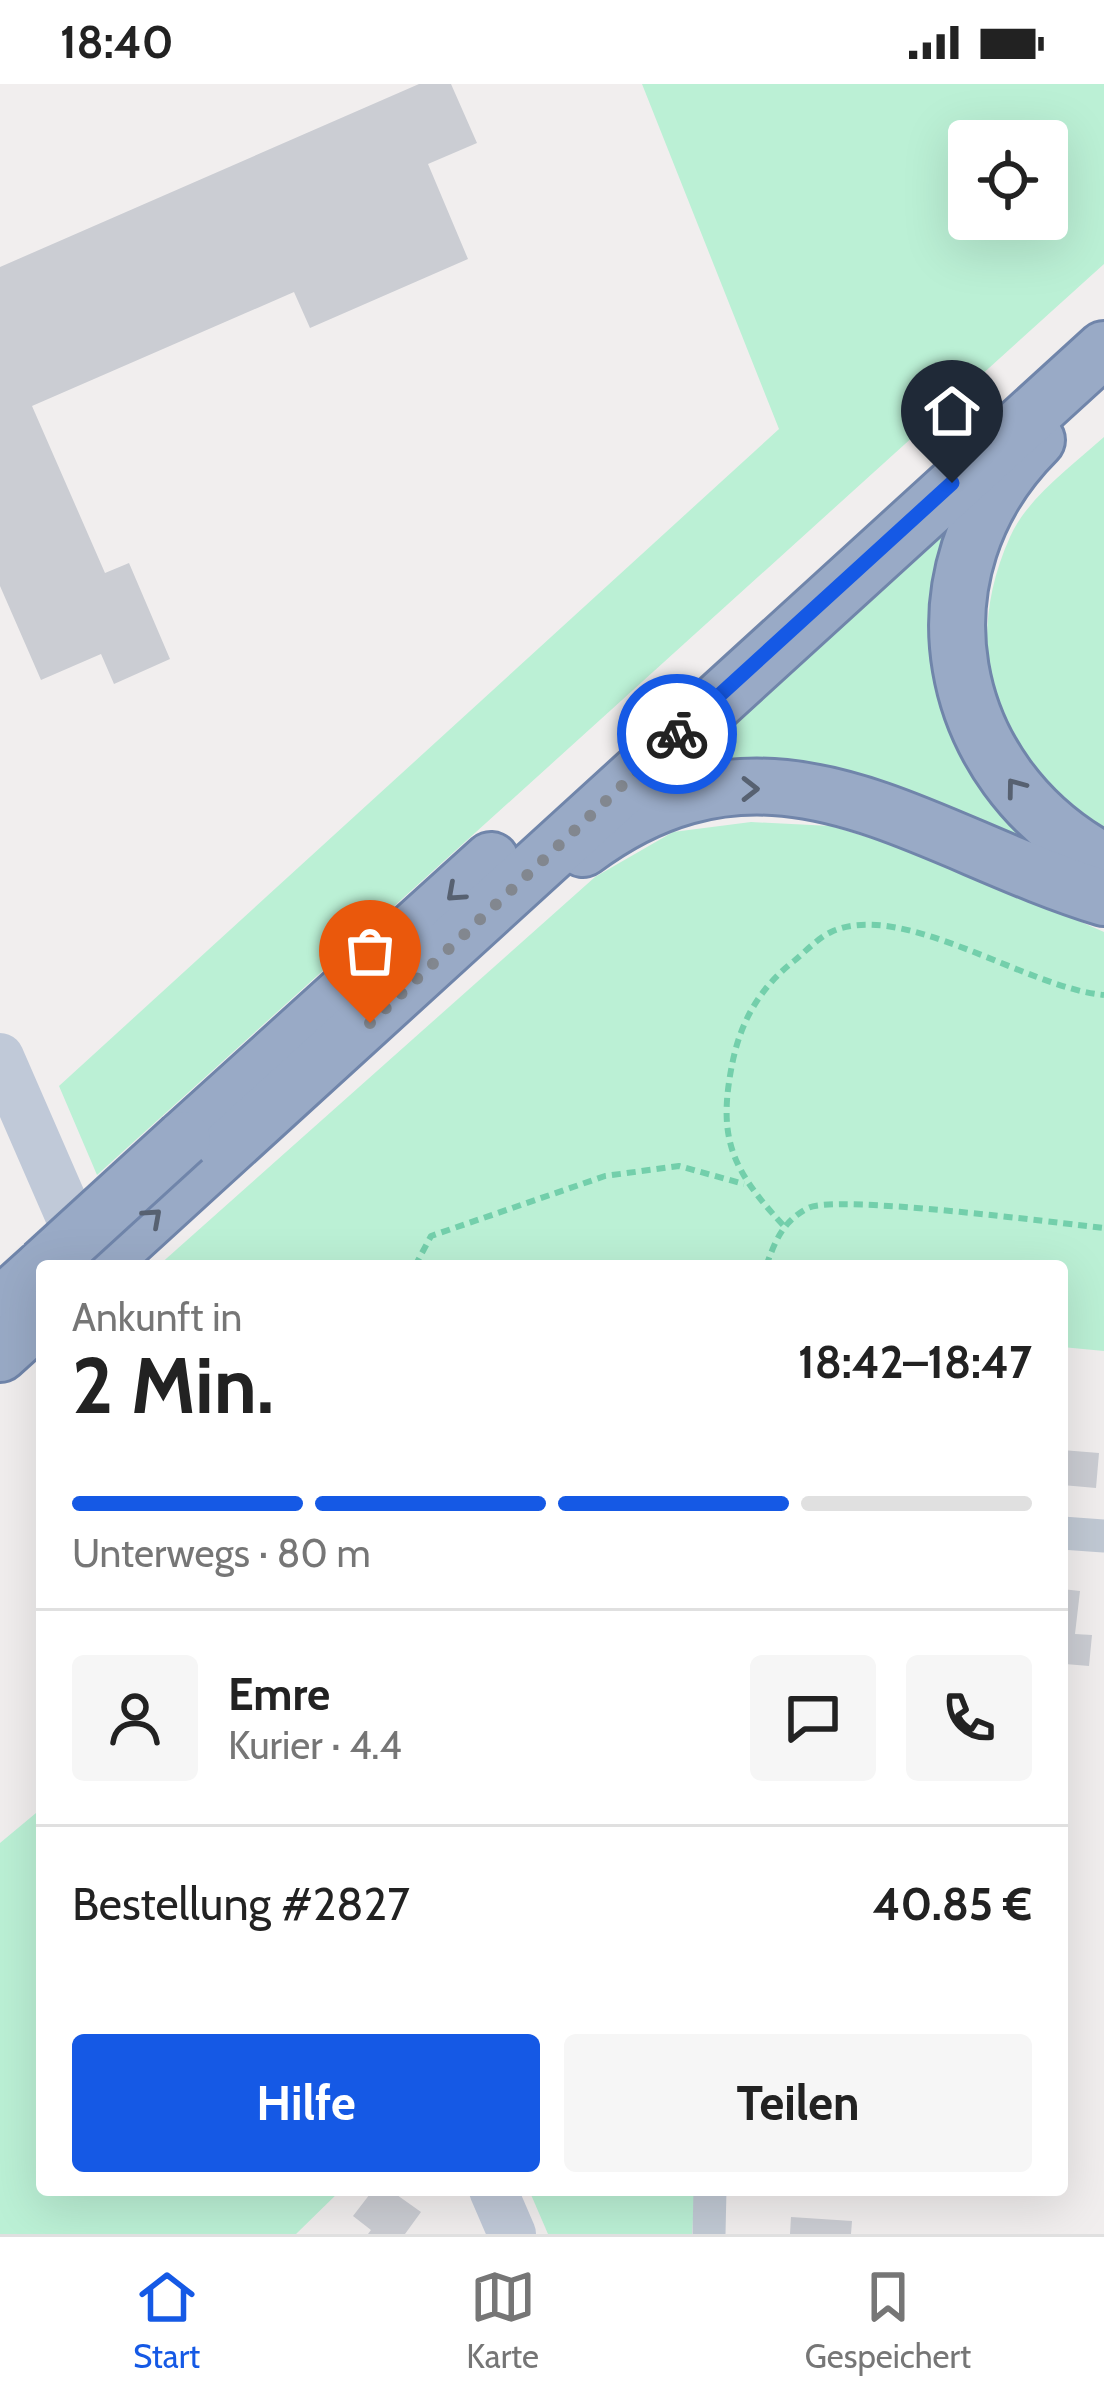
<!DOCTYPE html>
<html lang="de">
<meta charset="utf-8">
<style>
:root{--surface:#fff;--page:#f6f6f6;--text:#222;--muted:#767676;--line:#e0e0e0;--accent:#1559e5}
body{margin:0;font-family:Cabin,sans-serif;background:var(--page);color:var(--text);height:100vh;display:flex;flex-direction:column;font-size:45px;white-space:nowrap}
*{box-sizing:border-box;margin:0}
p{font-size:39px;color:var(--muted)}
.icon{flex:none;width:66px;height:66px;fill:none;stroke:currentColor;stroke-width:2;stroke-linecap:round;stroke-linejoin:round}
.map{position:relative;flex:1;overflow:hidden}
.drawer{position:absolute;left:36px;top:1176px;width:1032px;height:936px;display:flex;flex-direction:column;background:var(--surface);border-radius:12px;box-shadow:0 12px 48px #0002}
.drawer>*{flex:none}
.buttons{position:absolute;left:948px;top:36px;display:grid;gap:24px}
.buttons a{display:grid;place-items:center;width:120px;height:120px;border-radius:12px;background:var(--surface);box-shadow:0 12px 48px #0002;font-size:60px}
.pin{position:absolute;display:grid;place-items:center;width:102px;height:102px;color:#fff;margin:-123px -51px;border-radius:50% 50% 50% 0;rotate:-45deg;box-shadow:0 0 12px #0007}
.pin .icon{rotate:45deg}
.courier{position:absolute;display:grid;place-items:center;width:120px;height:120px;margin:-60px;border:9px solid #1559e5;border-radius:50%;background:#fff;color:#222;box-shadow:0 3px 15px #0007}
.head em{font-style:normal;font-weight:700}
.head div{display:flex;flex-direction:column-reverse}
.head{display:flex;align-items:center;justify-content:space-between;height:204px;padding:0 36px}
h1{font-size:78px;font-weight:700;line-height:90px}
.bar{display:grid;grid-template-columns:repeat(4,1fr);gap:18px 12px;align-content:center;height:144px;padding:0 36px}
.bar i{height:15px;border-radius:9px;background:var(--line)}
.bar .selected{background:var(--accent)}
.bar p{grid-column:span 4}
.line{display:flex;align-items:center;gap:30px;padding:0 36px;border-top:3px solid var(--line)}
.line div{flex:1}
.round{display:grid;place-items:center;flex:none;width:126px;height:126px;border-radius:12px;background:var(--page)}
.cta{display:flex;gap:24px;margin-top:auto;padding:24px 36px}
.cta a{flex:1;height:138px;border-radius:12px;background:var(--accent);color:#fff;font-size:48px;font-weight:700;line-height:138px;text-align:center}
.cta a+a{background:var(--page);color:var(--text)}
.status{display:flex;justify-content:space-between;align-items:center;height:84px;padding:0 60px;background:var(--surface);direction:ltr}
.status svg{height:33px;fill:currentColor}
.menu{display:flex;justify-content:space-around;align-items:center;height:168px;border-top:3px solid var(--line);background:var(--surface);font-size:33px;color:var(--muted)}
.menu a{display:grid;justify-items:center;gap:6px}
.menu .selected{color:var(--accent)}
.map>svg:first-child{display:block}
.green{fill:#bbf0d5;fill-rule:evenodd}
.building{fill:#cbcdd3}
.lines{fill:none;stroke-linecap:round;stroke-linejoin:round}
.trunk-casing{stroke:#7085aa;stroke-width:60}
.path{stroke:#73cfab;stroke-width:6;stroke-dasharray:9 6;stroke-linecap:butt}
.minor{stroke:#c1c9d4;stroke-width:33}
.secondary{stroke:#c0c9d8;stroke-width:48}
.trunk{stroke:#99aac6;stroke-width:54}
.trunk-bridge-casing{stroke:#7085aa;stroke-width:60;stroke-linecap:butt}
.trunk-bridge{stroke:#99aac6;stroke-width:54}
.oneway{stroke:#576171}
.done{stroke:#82878f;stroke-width:12;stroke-dasharray:0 21.6}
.route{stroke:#1559e5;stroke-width:15}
</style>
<div class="status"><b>18:40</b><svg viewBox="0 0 49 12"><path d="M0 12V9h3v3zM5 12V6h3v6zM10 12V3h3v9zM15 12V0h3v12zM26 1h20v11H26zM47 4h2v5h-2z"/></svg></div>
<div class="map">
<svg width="1104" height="2150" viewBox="0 0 1104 2150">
<rect width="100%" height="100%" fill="#f1eeee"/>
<g class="green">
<path d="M642,0H1104V180L97,1091L59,1002L779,345ZM969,57H1047V135H969Z"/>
<path d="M1104,353V754C1087,743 1064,732 1051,717C985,641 968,546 1010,453C1027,414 1073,381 1104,353Z"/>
<polygon points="994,385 942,541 1054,769 877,704 639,710"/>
<polygon points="751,738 831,742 938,775 1104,848 1104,1267 1062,1263 1062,1182 158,1182 595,793 673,748"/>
<polygon points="42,1724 42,2106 341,2106 296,2150 0,2150 0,1759"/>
<polygon points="529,2106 695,2106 692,2150 548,2150"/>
</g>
<g class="building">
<polygon points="419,0 451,0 477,59 428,80 468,175 310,244 294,208 32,322 105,489 129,479 170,575 114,600 101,570 41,596 0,502 0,183"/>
<polygon points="1062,1366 1099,1369 1096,1404 1062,1401"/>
<polygon points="1062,1505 1080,1507 1075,1550 1092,1551 1089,1582 1065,1580"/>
<polygon points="373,2106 390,2106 421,2128 405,2150 368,2150 371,2146 353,2132"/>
<polygon points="791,2133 852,2137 851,2150 790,2150"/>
</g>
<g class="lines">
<g class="trunk-casing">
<g id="trunk">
<path d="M1037,356C905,488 943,690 1104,777"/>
<path d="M583,765C773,624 920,758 1104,814"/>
<polyline points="183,1055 491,776"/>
<polyline points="98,1182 1104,265"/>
<polyline points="0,1222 42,1184"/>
<polyline points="0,1270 42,1232"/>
</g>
</g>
<g class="path">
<path d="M783,1141C730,1084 717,1052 733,976C742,934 762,902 794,877C805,868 818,854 831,848C902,815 1026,904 1104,911"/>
<polyline points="415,1182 431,1152 605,1092 679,1082 744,1100"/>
<path d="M766,1182C776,1156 782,1138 808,1124C837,1110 1058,1139 1104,1144"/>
</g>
<g class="minor">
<polyline points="1062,1449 1104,1452"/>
<polyline points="709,2150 710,2106"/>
</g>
<g class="secondary">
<polyline points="0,973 91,1182"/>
<polyline points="493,2106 512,2150"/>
</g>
<use href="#trunk" class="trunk"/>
<g class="trunk-bridge-casing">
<polyline id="trunk-bridge" points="44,1182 183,1055"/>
</g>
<use href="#trunk-bridge" class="trunk-bridge"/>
</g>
<defs><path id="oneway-chevron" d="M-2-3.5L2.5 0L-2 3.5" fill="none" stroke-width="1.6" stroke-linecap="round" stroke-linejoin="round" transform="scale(3)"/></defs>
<g class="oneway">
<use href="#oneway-chevron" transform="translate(1015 703) rotate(-127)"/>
<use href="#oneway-chevron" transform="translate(750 705)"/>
<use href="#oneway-chevron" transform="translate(455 809) rotate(138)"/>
<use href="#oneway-chevron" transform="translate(153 1133) rotate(-42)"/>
</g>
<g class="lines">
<polyline class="done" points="370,939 677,650"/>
<polyline class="route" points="677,650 952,399"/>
</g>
</svg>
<div class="buttons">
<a><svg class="icon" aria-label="locate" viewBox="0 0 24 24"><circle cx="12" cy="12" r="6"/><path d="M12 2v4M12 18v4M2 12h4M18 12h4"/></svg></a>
</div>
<div class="pin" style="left:370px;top:939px;background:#ea580c"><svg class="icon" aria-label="bag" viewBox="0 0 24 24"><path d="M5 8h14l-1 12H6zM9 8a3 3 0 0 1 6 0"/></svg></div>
<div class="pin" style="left:952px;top:399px;background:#1f2937"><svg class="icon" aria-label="home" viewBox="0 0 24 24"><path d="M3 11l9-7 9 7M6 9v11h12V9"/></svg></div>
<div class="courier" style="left:677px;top:650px"><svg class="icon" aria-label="bike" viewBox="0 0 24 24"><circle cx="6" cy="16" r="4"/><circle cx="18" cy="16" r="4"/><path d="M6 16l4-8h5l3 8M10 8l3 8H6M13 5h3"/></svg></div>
<section class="drawer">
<div class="head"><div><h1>2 Min.</h1><p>Ankunft in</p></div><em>18:42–18:47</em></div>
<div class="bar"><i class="selected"></i><i class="selected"></i><i class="selected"></i><i></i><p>Unterwegs · 80 m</p></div>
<div class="line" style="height:216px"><a class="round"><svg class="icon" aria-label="person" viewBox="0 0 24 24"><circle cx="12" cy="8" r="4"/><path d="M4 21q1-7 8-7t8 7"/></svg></a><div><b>Emre</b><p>Kurier · 4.4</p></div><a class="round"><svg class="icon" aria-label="chat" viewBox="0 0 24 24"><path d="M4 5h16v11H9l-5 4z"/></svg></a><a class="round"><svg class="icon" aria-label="phone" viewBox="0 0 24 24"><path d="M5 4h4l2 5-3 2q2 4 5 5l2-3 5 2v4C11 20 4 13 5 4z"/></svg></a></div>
<div class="line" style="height:156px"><div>Bestellung #2827</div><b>40.85 €</b></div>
<div class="cta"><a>Hilfe</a><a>Teilen</a></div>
</section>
</div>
<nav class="menu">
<a class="selected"><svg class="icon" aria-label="home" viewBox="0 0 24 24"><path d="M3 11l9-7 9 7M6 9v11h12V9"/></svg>Start</a>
<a><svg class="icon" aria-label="map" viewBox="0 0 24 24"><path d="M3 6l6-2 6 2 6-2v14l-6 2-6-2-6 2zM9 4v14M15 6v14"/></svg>Karte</a>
<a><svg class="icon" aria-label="saved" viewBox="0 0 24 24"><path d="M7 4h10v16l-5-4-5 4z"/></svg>Gespeichert</a>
</nav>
